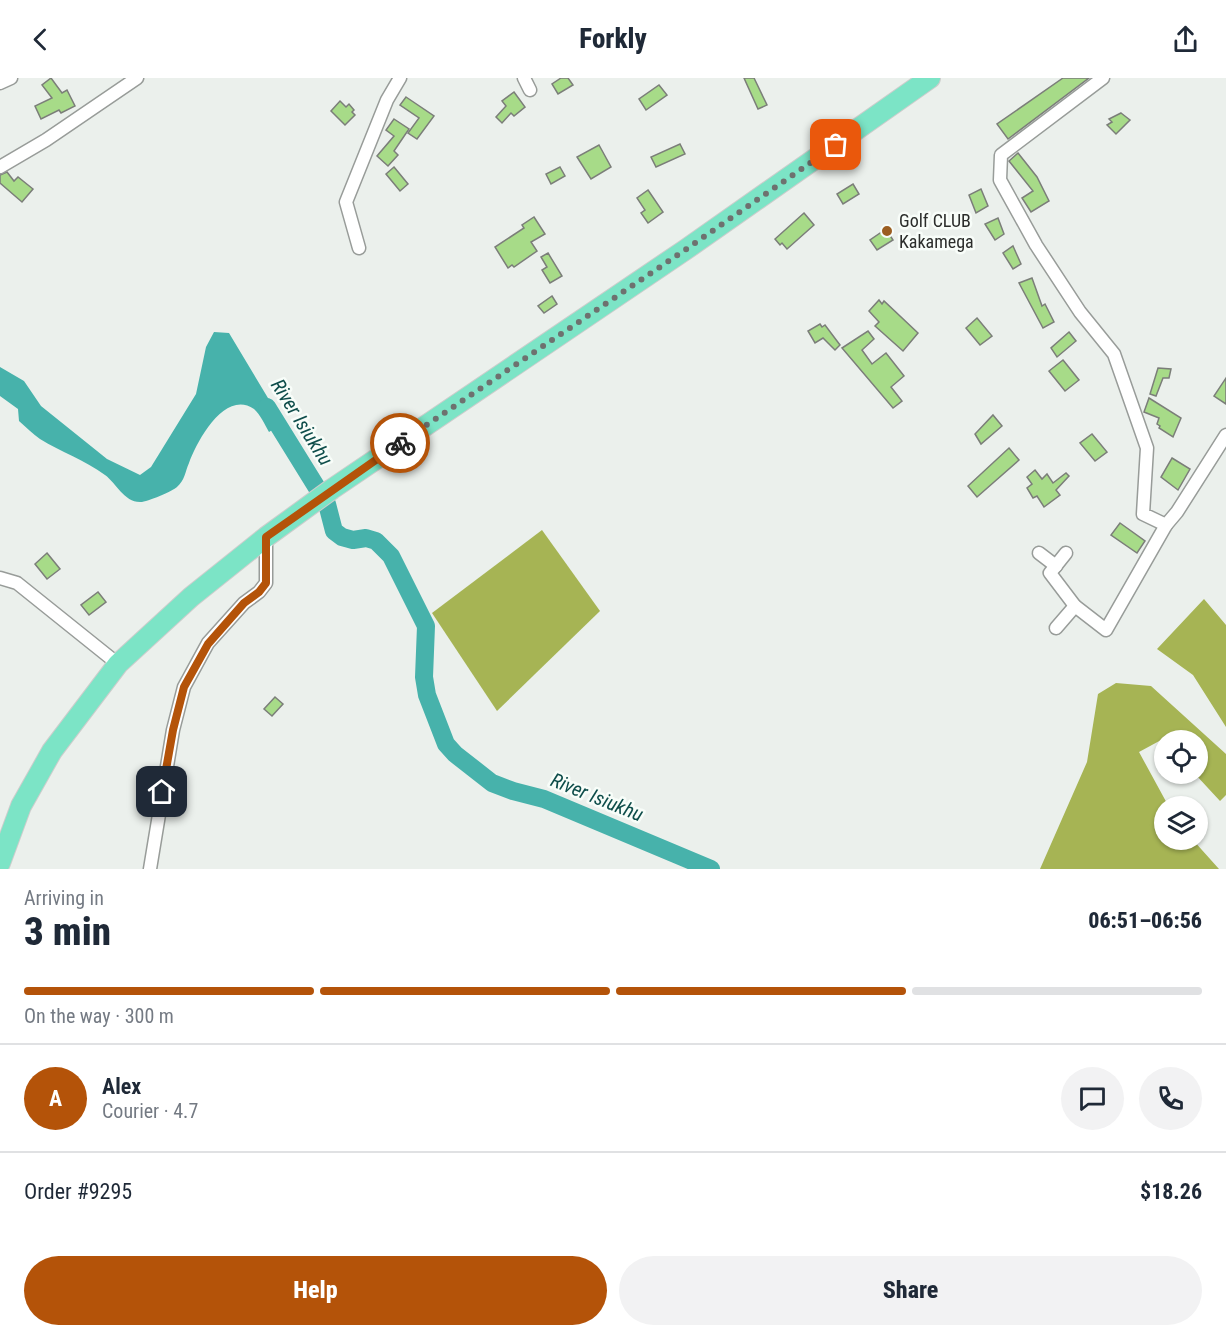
<!DOCTYPE html>
<meta charset="utf-8">
<style>
:root{--surface:#fff;--page:#f2f2f3;--text:#1f2937;--muted:#747a83;--line:#e0e1e3;--accent:#b45309}
body{margin:0;font-family:"Roboto Condensed",sans-serif;background:var(--page);color:var(--text);height:100vh;display:flex;flex-direction:column;font-size:22px;white-space:nowrap}
*{box-sizing:border-box;margin:0}
p{font-size:20px;color:var(--muted)}
.icon{flex:none;width:33px;height:33px;fill:none;stroke:currentColor;stroke-width:2;stroke-linecap:round;stroke-linejoin:round}
.map{position:relative;height:791px;overflow:hidden}
.details{display:flex;flex-direction:column;background:var(--surface);flex:1}
.details>*{flex:none}
.buttons{position:absolute;left:1154px;top:652px;display:grid;gap:12px}
.buttons a{display:grid;place-items:center;width:54px;height:54px;border-radius:50%;background:var(--surface);box-shadow:0 2px 4px #0004;font-size:30px}
.pin{position:absolute;display:grid;place-items:center;width:51px;height:51px;color:#fff;margin:-26px;border-radius:12px;box-shadow:0 3px 9px #0006}
.courier{position:absolute;display:grid;place-items:center;width:60px;height:60px;margin:-30px;border:4px solid #b45309;border-radius:50%;background:#fff;color:#222;box-shadow:0 2px 8px #0007}
.head em{font-style:normal;font-weight:800}
.head div{display:flex;flex-direction:column-reverse}
.head{display:flex;align-items:center;justify-content:space-between;height:102px;padding:0 24px}
h1{font-size:39px;font-weight:800;line-height:45px}
.bar{display:grid;grid-template-columns:repeat(4,1fr);gap:9px 6px;align-content:center;height:72px;padding:0 24px}
.bar i{height:8px;border-radius:4px;background:var(--line)}
.bar .selected{background:var(--accent)}
.bar p{grid-column:span 4}
.line{display:flex;align-items:center;gap:15px;padding:0 24px;border-top:2px solid var(--line)}
.line div{flex:1}
.round{display:grid;place-items:center;flex:none;width:63px;height:63px;border-radius:32px;background:var(--page)}
.cta{display:flex;gap:12px;margin-top:auto;padding:12px 24px}
.cta a{flex:1;height:69px;border-radius:36px;background:var(--accent);color:#fff;font-size:24px;font-weight:800;line-height:69px;text-align:center}
.cta a+a{background:var(--page);color:var(--text)}
header{display:flex;justify-content:space-between;align-items:center;height:78px;padding:0 24px;background:var(--surface);font-size:27px;font-weight:800}
.map>svg:first-child{display:block}
.forest{fill:#a6b454}
.water{fill:#47b2ab}
.lines{fill:none;stroke-linecap:round;stroke-linejoin:round}
.river{stroke:#47b2ab;stroke-width:18}
.building{fill:#a7db88;stroke:#7b7e79;stroke-width:1.5}
.minor-casing{stroke:#989c99;stroke-width:15}
.trunk-casing{stroke:#cccdcc;stroke-width:22}
.minor{stroke:#fff;stroke-width:12}
.trunk{stroke:#7ce4c6;stroke-width:20}
.done{stroke:#6e716f;stroke-width:6;stroke-dasharray:0 10.8}
.route{stroke:#b45309;stroke-width:8}
.poi-dot{fill:#9b5e21;stroke:#f8fdf9;stroke-width:2}
.labels{text-anchor:middle;stroke-width:5;stroke-linejoin:round;paint-order:stroke}
.poi-label{font-size:18px;fill:#2b2d2b;stroke:#f8fdf9;text-anchor:start}
.water-label{font-size:20px;font-style:italic;fill:#0e4d4a;stroke:#f8fdf9}
</style>
<header><svg class="icon" aria-label="back" viewBox="0 0 24 24"><path d="M15 5l-7 7 7 7"/></svg>Forkly<svg class="icon" aria-label="share" viewBox="0 0 24 24"><path d="M12 15V3M7 8l5-5 5 5M5 13v7h14v-7"/></svg></header>
<div class="map">
<svg width="1226" height="791" viewBox="0 0 1226 791">
<rect width="100%" height="100%" fill="#ebf0ec"/>
<g class="forest">
<polygon points="542,452 600,533 497,633 432,535"/>
<polygon points="1204,521 1226,547 1226,649 1193,597 1157,571"/>
<polygon points="1116,605 1151,608 1226,676 1226,717 1220,723 1195,696 1197,663 1165,663 1163,661 1139,674 1169,729 1164,729 1164,762 1193,762 1219,791 1040,791 1087,684 1098,616"/>
</g>
<path class="water" d="M214,254L229,255L283,345L269,354C265,347 260,336 254,331C225,311 197,363 189,385C185,394 185,402 177,409C173,413 145,425 140,424C124,424 116,405 105,397C85,382 61,374 40,361C33,356 26,349 19,343L18,331L0,318V289L24,303L41,328L107,381L140,397L151,389L196,316L206,269Z"/>
<g class="lines">
<polyline class="river" points="267,329 327,426 334,453 342,459 353,462 366,460 376,463 391,478 426,548 424,599 427,617 446,666 455,676 492,705 513,713 544,721 711,791"/>
</g>
<g class="building">
<polygon points="51,0 62,15 67,12 75,28 61,35 59,32 41,41 35,28 52,20 42,7"/>
<polygon points="561,0 568,0 573,7 558,16 552,6"/>
<polygon points="744,0 754,0 767,27 758,31"/>
<polygon points="1063,0 1089,0 1008,61 997,46"/>
<polygon points="659,7 667,17 646,32 639,21"/>
<polygon points="514,14 525,29 514,38 511,35 502,45 496,39 506,28 502,23"/>
<polygon points="406,19 434,38 417,61 408,55 419,40 400,27"/>
<polygon points="340,23 346,29 349,26 354,32 352,34 355,37 345,47 331,33"/>
<polygon points="1121,35 1130,42 1116,56 1107,47 1112,44 1109,41"/>
<polygon points="394,41 409,51 394,73 398,77 388,88 377,78 394,58 386,52"/>
<polygon points="680,66 685,76 656,89 651,79"/>
<polygon points="599,67 611,89 591,101 577,79"/>
<polygon points="1018,75 1037,99 1049,123 1031,134 1022,120 1033,113 1009,83"/>
<polygon points="394,89 408,106 400,113 386,96"/>
<polygon points="560,89 565,98 551,106 546,96"/>
<polygon points="7,94 14,103 18,99 33,111 22,124 0,105 0,97"/>
<polygon points="853,106 859,116 843,126 837,116"/>
<polygon points="981,111 988,128 976,135 969,117"/>
<polygon points="648,112 663,134 648,145 641,135 645,132 637,120"/>
<polygon points="804,135 814,147 787,171 782,165 780,167 775,161"/>
<polygon points="534,139 545,156 531,164 537,173 514,189 512,187 508,190 495,169 524,150 522,147"/>
<polygon points="998,140 1004,156 995,162 985,146"/>
<polygon points="886,151 893,162 877,172 870,162"/>
<polygon points="1013,168 1021,186 1013,191 1003,175"/>
<polygon points="548,175 562,198 550,205 542,192 547,189 541,179"/>
<polygon points="1032,200 1042,228 1045,226 1054,244 1043,250 1019,205"/>
<polygon points="552,218 557,226 544,235 538,228"/>
<polygon points="879,222 882,226 884,223 918,255 903,273 875,248 879,244 869,233"/>
<polygon points="977,240 992,258 980,267 966,250"/>
<polygon points="820,246 822,249 825,247 840,267 835,272 823,260 815,265 808,253"/>
<polygon points="868,253 874,261 862,272 872,286 886,275 904,298 891,309 902,323 893,330 842,270"/>
<polygon points="1069,254 1076,263 1057,279 1051,270"/>
<polygon points="1063,282 1079,302 1065,313 1049,293"/>
<polygon points="1158,290 1171,291 1169,300 1163,300 1156,318 1150,316"/>
<polygon points="1226,300 1226,326 1214,318"/>
<polygon points="1149,320 1181,340 1173,359 1159,350 1160,348 1157,346 1159,340 1144,334"/>
<polygon points="993,337 1002,348 981,366 975,356"/>
<polygon points="1092,356 1107,374 1095,383 1080,365"/>
<polygon points="1009,370 1019,382 977,419 968,408"/>
<polygon points="1172,380 1190,391 1178,412 1161,399"/>
<polygon points="1035,392 1042,401 1047,396 1053,405 1066,395 1069,398 1056,412 1060,417 1044,429 1037,418 1033,420 1027,410 1032,406 1027,399"/>
<polygon points="1120,445 1145,463 1137,475 1111,457"/>
<polygon points="47,475 60,491 47,501 35,486"/>
<polygon points="98,514 106,524 89,537 81,527"/>
<polygon points="275,619 283,626 272,638 264,631"/>
</g>
<g class="lines">
<g class="minor-casing">
<g id="minor">
<polyline points="524,0 530,12"/>
<polyline points="1103,0 1001,77 1000,102 1036,167 1080,234 1114,276 1147,370 1143,436 1166,447 1177,434 1226,357"/>
<polyline points="0,5 11,0"/>
<polyline points="0,89 46,62 137,0"/>
<polyline points="359,170 346,124 387,22 400,0"/>
<polyline points="1039,475 1056,488"/>
<polyline points="1066,475 1050,495 1075,528 1106,552 1166,447"/>
<polyline points="0,500 17,505 118,586"/>
<polyline points="1056,550 1075,528"/>
<polyline points="150,791 173,652 184,609 208,565 244,525 259,514 266,505 266,459"/>
</g>
</g>
<g class="trunk-casing">
<polyline id="trunk" points="0,785 21,728 52,673 118,586 191,519 266,459 332,411 685,172 930,0"/>
</g>
<use href="#minor" class="minor"/>
<use href="#trunk" class="trunk"/>
</g>
<g class="lines">
<polyline class="done" points="400,365 685,172 836,67"/>
<polyline class="route" points="162,714 173,652 184,609 208,566 244,525 259,514 266,505 266,459 400,365"/>
</g>
<circle class="poi-dot" cx="887" cy="153" r="6"/>
<g class="labels">
<g class="poi-label">
<text x="899" y="149">Golf CLUB<tspan x="899" dy="21">Kakamega</tspan></text>
</g>
<g class="water-label">
<text transform="translate(302 344) rotate(58)" y="7">River Isiukhu</text>
<text transform="translate(597 719) rotate(22)" y="7">River Isiukhu</text>
</g>
</g>
</svg>
<div class="buttons">
<a><svg class="icon" aria-label="locate" viewBox="0 0 24 24"><circle cx="12" cy="12" r="6"/><path d="M12 2v4M12 18v4M2 12h4M18 12h4"/></svg></a>
<a><svg class="icon" aria-label="layers" viewBox="0 0 24 24"><path d="M12 4l9 5-9 5-9-5zM3 14l9 5 9-5"/></svg></a>
</div>
<div class="pin" style="left:836px;top:67px;background:#ea580c"><svg class="icon" aria-label="bag" viewBox="0 0 24 24"><path d="M5 8h14l-1 12H6zM9 8a3 3 0 0 1 6 0"/></svg></div>
<div class="pin" style="left:162px;top:714px;background:#1f2937"><svg class="icon" aria-label="home" viewBox="0 0 24 24"><path d="M3 11l9-7 9 7M6 9v11h12V9"/></svg></div>
<div class="courier" style="left:400px;top:365px"><svg class="icon" aria-label="bike" viewBox="0 0 24 24"><circle cx="6" cy="16" r="4"/><circle cx="18" cy="16" r="4"/><path d="M6 16l4-8h5l3 8M10 8l3 8H6M13 5h3"/></svg></div>
</div>
<section class="details">
<div class="head"><div><h1>3 min</h1><p>Arriving in</p></div><em>06:51–06:56</em></div>
<div class="bar"><i class="selected"></i><i class="selected"></i><i class="selected"></i><i></i><p>On the way · 300 m</p></div>
<div class="line" style="height:108px"><b class="round" style="background:var(--accent);color:#fff">A</b><div><b>Alex</b><p>Courier · 4.7</p></div><a class="round"><svg class="icon" aria-label="chat" viewBox="0 0 24 24"><path d="M4 5h16v11H9l-5 4z"/></svg></a><a class="round"><svg class="icon" aria-label="phone" viewBox="0 0 24 24"><path d="M5 4h4l2 5-3 2q2 4 5 5l2-3 5 2v4C11 20 4 13 5 4z"/></svg></a></div>
<div class="line" style="height:78px"><div>Order #9295</div><b>$18.26</b></div>
<div class="cta"><a>Help</a><a>Share</a></div>
</section>
